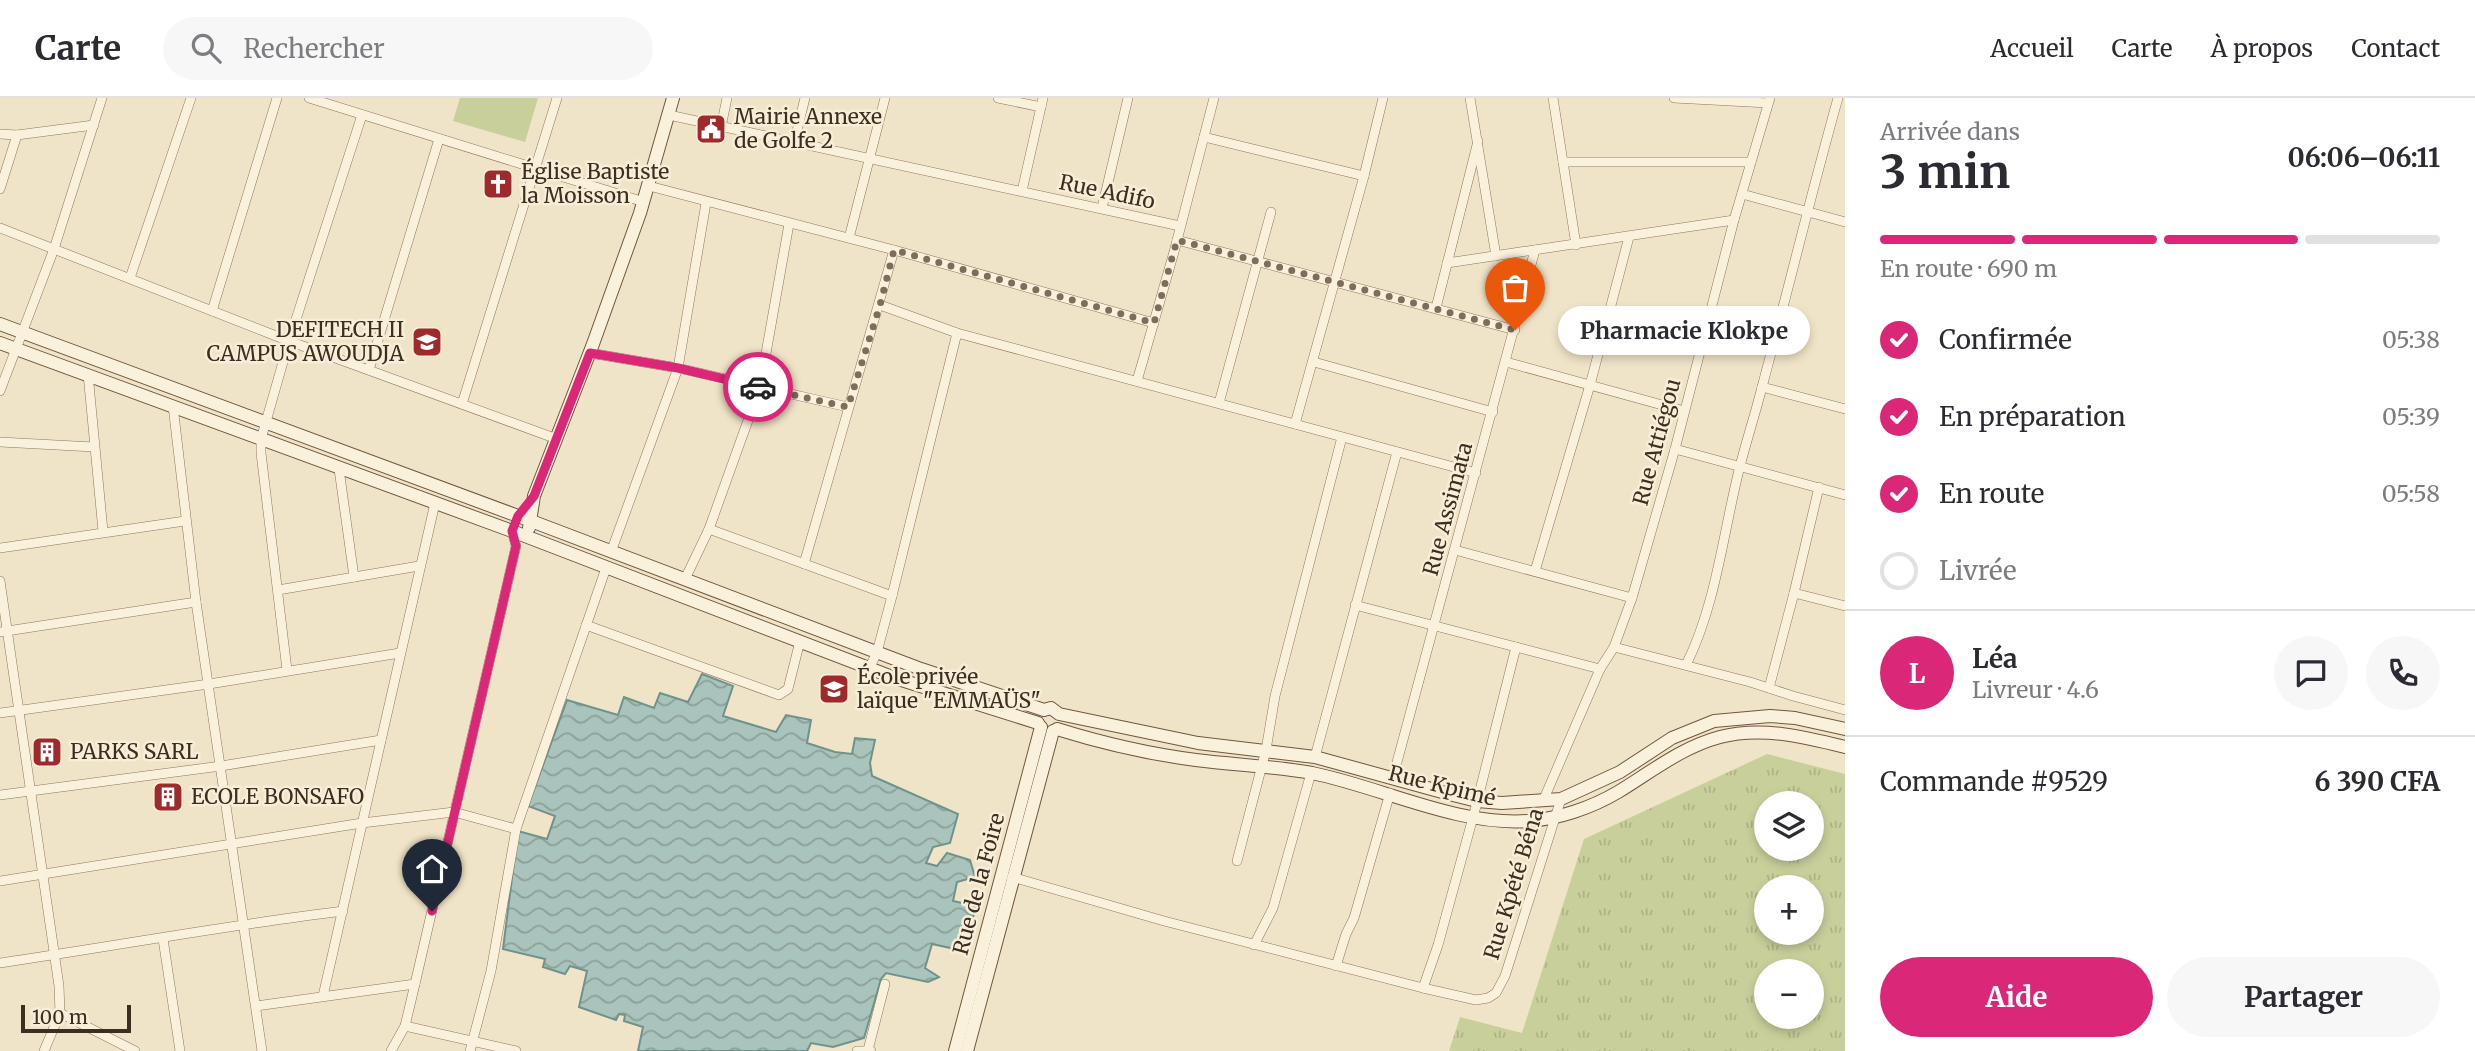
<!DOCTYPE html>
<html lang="fr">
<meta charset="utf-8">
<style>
:root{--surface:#fff;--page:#f7f7f7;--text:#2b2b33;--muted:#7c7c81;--line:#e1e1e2;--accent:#db2777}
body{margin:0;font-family:Merriweather,serif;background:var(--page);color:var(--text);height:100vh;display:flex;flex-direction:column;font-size:26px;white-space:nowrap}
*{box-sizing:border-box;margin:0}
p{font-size:23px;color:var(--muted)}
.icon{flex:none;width:38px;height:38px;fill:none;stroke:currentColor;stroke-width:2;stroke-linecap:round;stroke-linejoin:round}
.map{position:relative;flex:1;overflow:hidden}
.details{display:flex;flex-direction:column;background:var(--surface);width:630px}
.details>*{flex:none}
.buttons{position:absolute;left:1754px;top:693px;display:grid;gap:14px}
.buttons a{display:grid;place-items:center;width:70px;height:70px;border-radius:50%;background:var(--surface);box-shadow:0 4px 10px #0003;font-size:35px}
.scale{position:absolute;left:21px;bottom:18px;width:110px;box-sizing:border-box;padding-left:7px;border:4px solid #3d2e20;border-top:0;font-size:19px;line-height:24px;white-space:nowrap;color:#3d2e20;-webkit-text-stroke:5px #f7eed8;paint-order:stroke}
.pin{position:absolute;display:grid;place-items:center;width:60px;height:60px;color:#fff;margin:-72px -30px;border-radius:50% 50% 50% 0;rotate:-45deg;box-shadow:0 0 7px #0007}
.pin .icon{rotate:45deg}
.courier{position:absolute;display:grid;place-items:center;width:70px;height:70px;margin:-35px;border:5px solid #db2777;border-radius:50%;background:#fff;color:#222;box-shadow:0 2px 9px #0007}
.bubble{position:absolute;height:49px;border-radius:24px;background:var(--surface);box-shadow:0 4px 10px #0003;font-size:23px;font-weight:700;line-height:49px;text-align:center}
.overview em{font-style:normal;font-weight:700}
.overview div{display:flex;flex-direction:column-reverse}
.overview{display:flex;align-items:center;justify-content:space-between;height:119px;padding:0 35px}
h1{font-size:46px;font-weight:700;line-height:52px}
.bar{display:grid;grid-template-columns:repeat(4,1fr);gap:10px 7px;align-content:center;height:84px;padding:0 35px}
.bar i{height:9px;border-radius:5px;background:var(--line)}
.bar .active{background:var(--accent)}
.bar p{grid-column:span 4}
.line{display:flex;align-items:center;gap:18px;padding:0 35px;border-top:2px solid var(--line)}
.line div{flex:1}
.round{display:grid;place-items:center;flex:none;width:74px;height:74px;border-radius:37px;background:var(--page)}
ol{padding:0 35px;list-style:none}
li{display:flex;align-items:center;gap:21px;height:77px}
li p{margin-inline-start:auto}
li .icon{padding:7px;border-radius:50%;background:var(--accent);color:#fff;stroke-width:4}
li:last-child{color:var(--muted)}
li i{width:38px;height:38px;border:4px solid var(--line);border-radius:50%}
.cta{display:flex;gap:14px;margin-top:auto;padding:14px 35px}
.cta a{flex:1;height:80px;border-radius:42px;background:var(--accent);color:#fff;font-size:28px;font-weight:700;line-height:80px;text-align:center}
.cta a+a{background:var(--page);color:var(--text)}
header{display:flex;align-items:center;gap:42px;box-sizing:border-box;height:98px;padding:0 35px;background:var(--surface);border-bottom:2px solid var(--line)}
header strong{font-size:33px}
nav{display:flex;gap:38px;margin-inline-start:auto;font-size:24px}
.search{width:490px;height:63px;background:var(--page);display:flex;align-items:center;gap:18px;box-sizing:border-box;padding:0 24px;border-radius:38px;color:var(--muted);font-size:26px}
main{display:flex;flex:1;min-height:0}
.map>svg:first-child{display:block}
.grass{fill:url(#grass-tufts);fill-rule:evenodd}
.green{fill:#c9cf9b}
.water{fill:url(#water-waves);stroke:#6f938a;stroke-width:2}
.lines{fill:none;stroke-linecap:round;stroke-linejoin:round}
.street-casing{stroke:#8d765c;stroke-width:10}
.secondary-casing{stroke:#6f573f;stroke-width:14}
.street{stroke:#faf1dc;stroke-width:9}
.secondary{stroke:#faf1dc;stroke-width:12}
.done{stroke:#7c6e5b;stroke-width:7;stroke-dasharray:0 12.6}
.route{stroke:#db2777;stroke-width:9}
.labels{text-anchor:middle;stroke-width:5;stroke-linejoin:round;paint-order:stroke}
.poi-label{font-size:21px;fill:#3d2e20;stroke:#f7eed8;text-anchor:start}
.street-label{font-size:21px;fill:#3d2e20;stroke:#f7eed8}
</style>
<header>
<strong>Carte</strong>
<div class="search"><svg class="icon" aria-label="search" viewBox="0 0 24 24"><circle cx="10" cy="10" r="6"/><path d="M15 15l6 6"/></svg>Rechercher</div>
<nav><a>Accueil</a><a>Carte</a><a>À propos</a><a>Contact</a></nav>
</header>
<main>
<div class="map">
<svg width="1845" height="953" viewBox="0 0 1845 953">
<defs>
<pattern id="grass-tufts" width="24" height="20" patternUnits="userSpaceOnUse" patternTransform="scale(1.75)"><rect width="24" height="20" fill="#c9cf9b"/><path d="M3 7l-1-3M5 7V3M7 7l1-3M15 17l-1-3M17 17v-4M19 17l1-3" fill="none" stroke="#aeb285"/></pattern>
<pattern id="water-waves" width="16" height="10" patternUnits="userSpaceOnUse" patternTransform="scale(1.75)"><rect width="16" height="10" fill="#a9c4bc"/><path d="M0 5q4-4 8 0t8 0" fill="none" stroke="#8ba098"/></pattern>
</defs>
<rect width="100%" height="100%" fill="#f0e4c8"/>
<path class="grass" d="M1767,656L1845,676V953H1449L1460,919L1522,935L1584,741ZM1766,705H1811V751H1766ZM1766,789H1811V835H1766ZM1766,873H1811V919H1766Z"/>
<polygon class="green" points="460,0 538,0 525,44 453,23"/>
<polygon class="water" points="702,576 733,588 723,618 776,634 786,617 811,622 807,645 835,654 852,656 855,640 875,642 870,665 872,678 958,716 950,745 933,749 926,765 937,768 947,755 970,762 975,779 957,784 953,803 976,808 964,853 932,846 925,870 939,879 928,884 886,875 881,881 864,940 833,949 811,945 807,953 638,953 643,929 624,923 625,917 619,916 616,922 579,909 587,873 570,868 565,876 543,869 545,861 503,851 518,733 547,741 555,718 528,708 567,602 618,617 624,599 654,610 660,595 688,604"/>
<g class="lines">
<g class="street-casing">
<g id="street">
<polyline points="309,0 644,104"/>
<polyline points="998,0 1041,9"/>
<polyline points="1470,0 1496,158"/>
<polyline points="1553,0 1576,147"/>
<polyline points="1674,0 1768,5"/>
<polyline points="669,17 1180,128"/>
<polyline points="721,29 727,0"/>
<polyline points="0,36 17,37 94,27"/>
<polyline points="1204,39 1364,78"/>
<polyline points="794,45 805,0"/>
<polyline points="1563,64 1751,64"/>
<polyline points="649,88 894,152 1154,225"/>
<polyline points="0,91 17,37"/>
<polyline points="1022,93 1043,0"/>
<polyline points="1742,96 1845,124"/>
<polyline points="1102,110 1128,0"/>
<polyline points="0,130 289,243 557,341"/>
<polyline points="849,140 885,0"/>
<polyline points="1177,142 1515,232"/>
<polyline points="1447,165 1734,122"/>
<polyline points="130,180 191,0"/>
<polyline points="880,207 957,235 1476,375"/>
<polyline points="1436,210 1478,43"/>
<polyline points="212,213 277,0"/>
<polyline points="590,255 678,270 848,309"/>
<polyline points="1314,264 1493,314"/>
<polyline points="1506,264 1684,313"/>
<polyline points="369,272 439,41"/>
<polyline points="88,276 103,433"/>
<polyline points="1137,283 1174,154 1214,0"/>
<polyline points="1762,289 1845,311"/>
<polyline points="0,293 54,151 102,0"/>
<polyline points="1219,305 1271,114"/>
<polyline points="462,306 557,0"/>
<polyline points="173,308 196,504 262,953"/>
<polyline points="1295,326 1364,78 1383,0"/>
<polyline points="0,344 94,349"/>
<polyline points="1675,351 1845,397"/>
<polyline points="339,371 354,479"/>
<polyline points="709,431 892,498"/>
<polyline points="0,450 185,423"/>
<polyline points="1455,452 1632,500"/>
<polyline points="611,454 678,270 706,105"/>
<polyline points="804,466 894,152"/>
<polyline points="1535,473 1590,287 1629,139"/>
<polyline points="685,481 709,431 760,289 789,126"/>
<polyline points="0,483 59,888 60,915 44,953"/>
<polyline points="278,492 419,468"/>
<polyline points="1794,495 1845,508"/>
<polyline points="1355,507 1600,571"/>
<polyline points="586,527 779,597 788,591 800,543"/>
<polyline points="0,534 196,504"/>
<polyline points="1614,549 1750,584 1793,598 1845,612"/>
<path d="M1686,567C1716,507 1723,436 1739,372C1746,344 1755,317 1762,289C1788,193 1811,96 1838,0"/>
<polyline points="870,569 877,554 892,498 957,235"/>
<polyline points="287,572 261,355 261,341 289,243 362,17"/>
<polyline points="1769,590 1794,495 1819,389"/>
<polyline points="0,615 209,586 400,555"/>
<polyline points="1315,659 1397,354"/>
<polyline points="1393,679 1535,152"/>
<polyline points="0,697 221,668 381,642"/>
<polyline points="1543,703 1600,571 1614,549 1632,500 1675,351 1734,122 1770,0"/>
<polyline points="1237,763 1266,652 1275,598 1342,339"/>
<polyline points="1012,779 1164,823 1423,890 1476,902 1488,900 1496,895 1505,878 1561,701"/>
<polyline points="0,783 362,725 454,714 516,731"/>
<polyline points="163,841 180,953"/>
<polyline points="1254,847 1273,810 1311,675"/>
<path d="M0,865C115,848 229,827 343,813"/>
<polyline points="1336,868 1346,836 1354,820 1390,695"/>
<polyline points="1423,890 1438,847 1475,712 1516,549"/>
<polyline points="323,898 435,405"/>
<polyline points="256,908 415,886"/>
<polyline points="60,915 135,953"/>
<polyline points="405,928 516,953"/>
<polyline points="868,952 885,886"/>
<polyline points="391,953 405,928 415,886 516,448 512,433"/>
<polyline points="470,953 491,873 516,731 606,470"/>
<polyline points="857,953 871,953"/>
</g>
</g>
<g class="secondary-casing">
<g id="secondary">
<polyline points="0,226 518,418 921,571 1044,612 1051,610 1059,616 1198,645 1315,659 1453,697 1477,703 1502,705 1561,701 1620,674 1672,640 1714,623 1770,618 1795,620 1845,631"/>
<polyline points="0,245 512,433 895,580 1038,625"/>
<polyline points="529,430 534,398 593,246 640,115 673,0"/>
<path d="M1057,631C1102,645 1149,656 1196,662C1235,667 1273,668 1312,675C1381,689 1457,728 1528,723C1558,721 1591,710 1618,694C1651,674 1682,649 1720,639C1761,628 1805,639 1845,649"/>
<polyline points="955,953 1041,629"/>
<polyline points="967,953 1053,633"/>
</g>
</g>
<use href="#street" class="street"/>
<use href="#secondary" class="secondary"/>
</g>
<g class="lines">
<polyline class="done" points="758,289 848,309 880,207 894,152 1154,225 1177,142 1515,232"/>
<polyline class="route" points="432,813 516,448 512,433 518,418 534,398 590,255 678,270 758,289"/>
</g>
<defs>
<g id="civic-square" transform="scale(1.575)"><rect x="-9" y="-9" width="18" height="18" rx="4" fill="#9e2a2b" stroke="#f7eed8"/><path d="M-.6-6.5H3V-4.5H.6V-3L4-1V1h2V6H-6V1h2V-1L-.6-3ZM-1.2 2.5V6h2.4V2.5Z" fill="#fff"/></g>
<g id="church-square" transform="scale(1.575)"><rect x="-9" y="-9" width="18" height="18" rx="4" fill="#9e2a2b" stroke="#f7eed8"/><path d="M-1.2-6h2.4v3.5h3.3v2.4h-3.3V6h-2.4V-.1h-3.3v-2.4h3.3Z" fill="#fff"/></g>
<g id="university-square" transform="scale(1.575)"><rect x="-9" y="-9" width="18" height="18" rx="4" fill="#9e2a2b" stroke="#f7eed8"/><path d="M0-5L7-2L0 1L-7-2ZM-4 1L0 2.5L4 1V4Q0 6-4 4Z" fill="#fff"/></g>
<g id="school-square" transform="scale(1.575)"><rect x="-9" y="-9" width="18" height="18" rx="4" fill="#9e2a2b" stroke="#f7eed8"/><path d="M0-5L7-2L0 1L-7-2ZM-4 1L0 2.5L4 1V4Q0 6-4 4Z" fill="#fff"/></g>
<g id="building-square" transform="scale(1.575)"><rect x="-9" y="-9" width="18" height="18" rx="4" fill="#9e2a2b" stroke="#f7eed8"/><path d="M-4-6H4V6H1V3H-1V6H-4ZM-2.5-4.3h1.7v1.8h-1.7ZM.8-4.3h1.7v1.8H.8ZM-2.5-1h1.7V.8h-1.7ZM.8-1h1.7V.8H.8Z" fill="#fff"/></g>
</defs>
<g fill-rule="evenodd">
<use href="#civic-square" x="711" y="31"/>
<use href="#church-square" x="498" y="86"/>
<use href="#university-square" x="427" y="244"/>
<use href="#school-square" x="834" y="591"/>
<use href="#building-square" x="47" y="654"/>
<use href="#building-square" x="168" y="699"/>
</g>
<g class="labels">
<g class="poi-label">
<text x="734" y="26">Mairie Annexe<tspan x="734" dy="24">de Golfe 2</tspan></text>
<text x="521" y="81">Église Baptiste<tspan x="521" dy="24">la Moisson</tspan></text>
<text x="404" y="239" text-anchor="end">DEFITECH II<tspan x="404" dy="24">CAMPUS AWOUDJA</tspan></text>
<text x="857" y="586">École privée<tspan x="857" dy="24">laïque "EMMAÜS"</tspan></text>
<text x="70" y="661">PARKS SARL</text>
<text x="191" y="706">ECOLE BONSAFO</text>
</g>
<g class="street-label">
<text transform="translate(1107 94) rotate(12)" y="7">Rue Adifo</text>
<text transform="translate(1657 344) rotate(-75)" y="7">Rue Attiégou</text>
<text transform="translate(1448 411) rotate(-75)" y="7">Rue Assimata</text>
<text transform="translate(1442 688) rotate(14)" y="7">Rue Kpimé</text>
<text transform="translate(979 786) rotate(-75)" y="7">Rue de la Foire</text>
<text transform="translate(1514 786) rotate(-73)" y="7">Rue Kpété Béna</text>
</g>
</g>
</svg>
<div class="buttons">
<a><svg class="icon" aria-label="layers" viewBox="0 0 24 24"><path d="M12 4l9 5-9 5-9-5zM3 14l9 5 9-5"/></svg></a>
<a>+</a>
<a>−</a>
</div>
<div class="scale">100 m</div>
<div class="pin" style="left:1515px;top:232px;background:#ea580c"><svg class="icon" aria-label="bag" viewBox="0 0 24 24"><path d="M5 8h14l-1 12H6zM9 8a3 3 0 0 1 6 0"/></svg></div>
<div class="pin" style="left:432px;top:813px;background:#1f2937"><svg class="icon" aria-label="home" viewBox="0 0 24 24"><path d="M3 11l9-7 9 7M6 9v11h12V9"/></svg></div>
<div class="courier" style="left:758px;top:289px"><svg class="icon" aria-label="car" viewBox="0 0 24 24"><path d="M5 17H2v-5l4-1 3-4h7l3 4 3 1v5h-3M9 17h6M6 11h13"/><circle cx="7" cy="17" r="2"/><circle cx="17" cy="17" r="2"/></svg></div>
<div class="bubble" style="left:1558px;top:208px;width:252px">Pharmacie Klokpe</div>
</div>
<section class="details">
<div class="overview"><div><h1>3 min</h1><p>Arrivée dans</p></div><em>06:06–06:11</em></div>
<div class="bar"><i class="active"></i><i class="active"></i><i class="active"></i><i></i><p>En route · 690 m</p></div>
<ol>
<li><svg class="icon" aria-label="check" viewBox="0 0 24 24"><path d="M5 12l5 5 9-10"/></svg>Confirmée<p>05:38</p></li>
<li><svg class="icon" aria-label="check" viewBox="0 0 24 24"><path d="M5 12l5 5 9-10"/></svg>En préparation<p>05:39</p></li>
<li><svg class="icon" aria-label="check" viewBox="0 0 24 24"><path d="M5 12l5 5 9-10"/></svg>En route<p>05:58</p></li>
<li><i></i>Livrée</li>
</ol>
<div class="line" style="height:126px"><b class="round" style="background:var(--accent);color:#fff">L</b><div><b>Léa</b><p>Livreur · 4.6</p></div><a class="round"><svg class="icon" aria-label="chat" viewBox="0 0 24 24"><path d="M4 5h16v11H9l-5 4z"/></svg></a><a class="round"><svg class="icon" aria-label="phone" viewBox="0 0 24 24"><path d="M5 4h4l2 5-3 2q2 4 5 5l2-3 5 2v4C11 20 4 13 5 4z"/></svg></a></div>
<div class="line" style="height:91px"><div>Commande #9529</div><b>6 390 CFA</b></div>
<div class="cta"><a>Aide</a><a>Partager</a></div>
</section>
</main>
